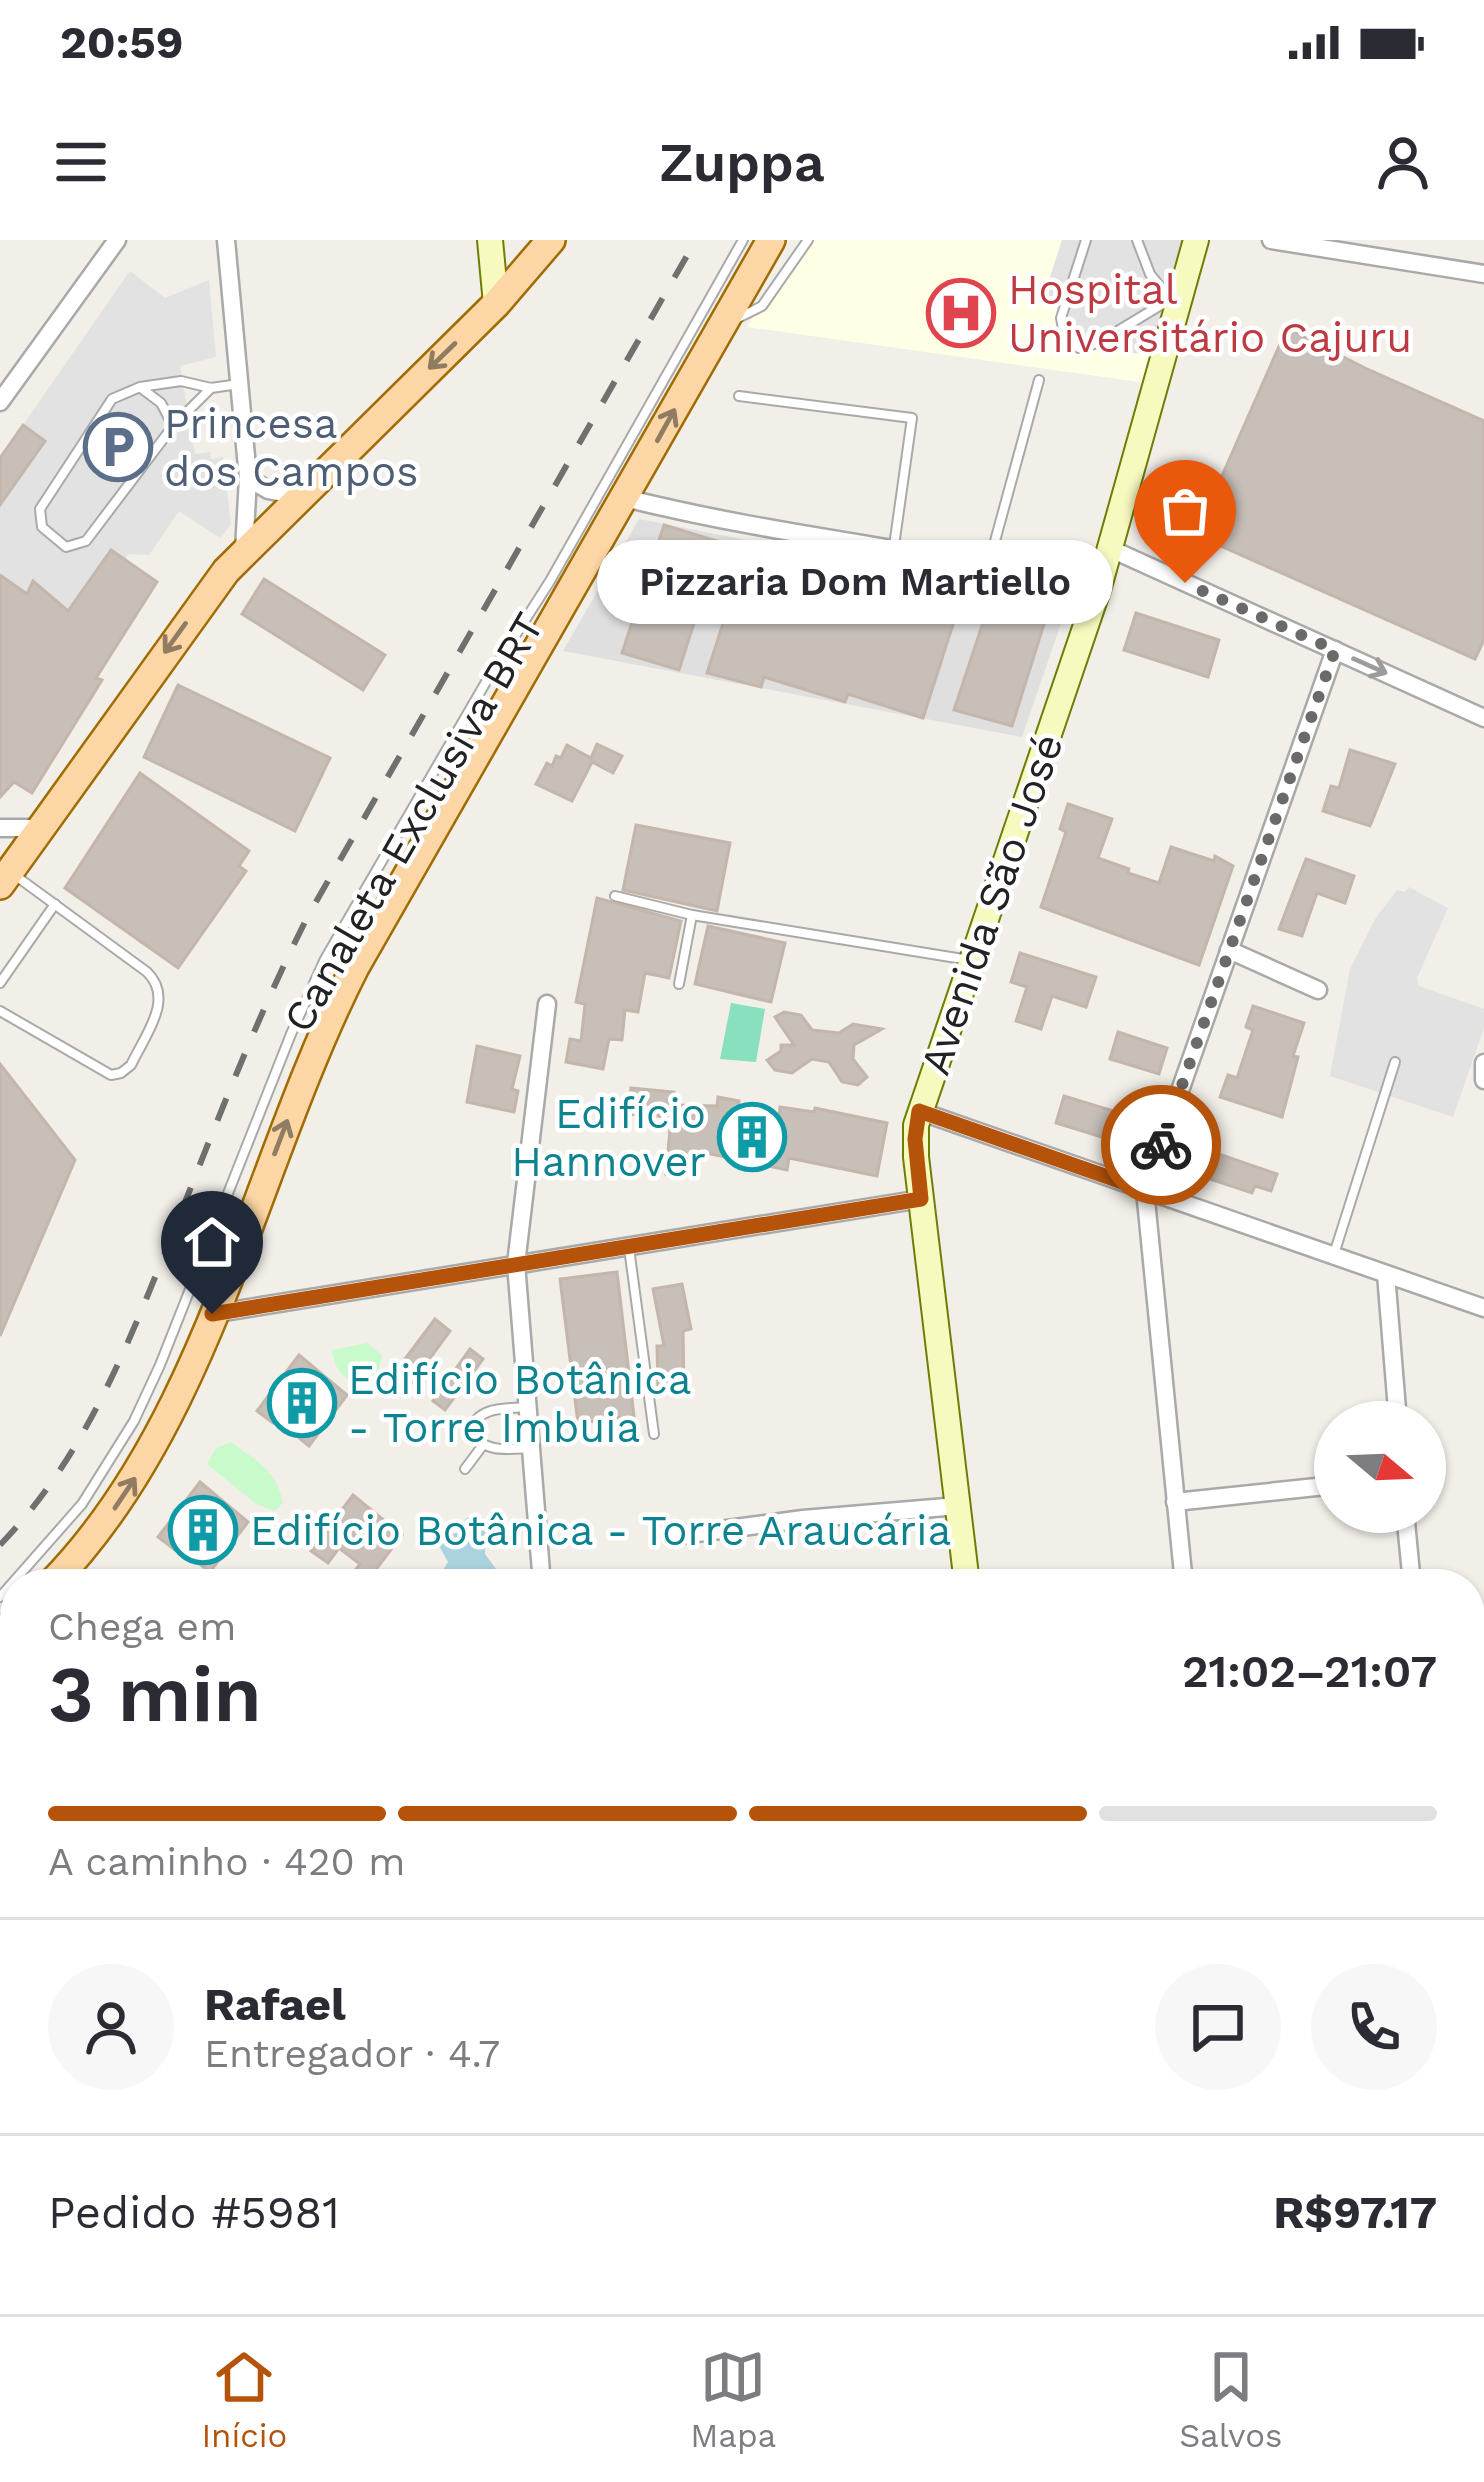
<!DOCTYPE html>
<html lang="pt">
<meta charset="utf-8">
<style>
:root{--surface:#fff;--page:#f7f7f7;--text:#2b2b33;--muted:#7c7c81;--line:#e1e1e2;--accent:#b45309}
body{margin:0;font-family:"Work Sans",sans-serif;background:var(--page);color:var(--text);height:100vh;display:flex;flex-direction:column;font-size:45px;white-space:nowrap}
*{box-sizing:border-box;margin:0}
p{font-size:39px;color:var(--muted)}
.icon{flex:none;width:66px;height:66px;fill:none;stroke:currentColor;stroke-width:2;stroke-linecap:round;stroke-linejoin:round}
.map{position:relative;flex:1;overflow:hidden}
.details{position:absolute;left:0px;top:1329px;width:1485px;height:747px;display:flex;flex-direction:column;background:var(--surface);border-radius:48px 48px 0 0;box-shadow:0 3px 9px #0004}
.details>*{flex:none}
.needle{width:78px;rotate:109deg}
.controls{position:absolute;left:1314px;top:1161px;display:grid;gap:24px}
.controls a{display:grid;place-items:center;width:132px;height:132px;border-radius:50%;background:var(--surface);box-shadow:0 3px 9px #0004;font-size:60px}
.pin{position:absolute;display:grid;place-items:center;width:102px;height:102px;color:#fff;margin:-123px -51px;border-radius:50% 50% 50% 0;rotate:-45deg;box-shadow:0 0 12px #0007}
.pin .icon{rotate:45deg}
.courier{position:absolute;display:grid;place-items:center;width:120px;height:120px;margin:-60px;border:9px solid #b45309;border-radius:50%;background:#fff;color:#222;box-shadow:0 3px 15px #0007}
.bubble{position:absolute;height:84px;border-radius:42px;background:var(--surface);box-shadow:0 3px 9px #0004;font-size:39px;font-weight:600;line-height:84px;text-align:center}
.head em{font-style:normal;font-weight:600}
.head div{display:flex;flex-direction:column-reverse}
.head{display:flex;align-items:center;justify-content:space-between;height:204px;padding:0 48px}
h1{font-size:78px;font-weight:600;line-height:90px}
.bar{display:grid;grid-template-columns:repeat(4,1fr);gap:18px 12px;align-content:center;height:144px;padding:0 48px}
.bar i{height:15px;border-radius:9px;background:var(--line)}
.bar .selected{background:var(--accent)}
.bar p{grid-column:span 4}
.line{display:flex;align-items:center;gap:30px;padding:0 48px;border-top:3px solid var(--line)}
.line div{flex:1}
.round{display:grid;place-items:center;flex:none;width:126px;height:126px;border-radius:63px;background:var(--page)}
.status{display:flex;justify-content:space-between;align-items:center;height:84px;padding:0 60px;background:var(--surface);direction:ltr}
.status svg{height:33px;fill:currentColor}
header{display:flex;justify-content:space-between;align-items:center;height:156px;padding:0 48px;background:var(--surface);font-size:54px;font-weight:600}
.dock{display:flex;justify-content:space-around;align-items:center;height:168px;border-top:3px solid var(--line);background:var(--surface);font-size:33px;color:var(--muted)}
.dock a{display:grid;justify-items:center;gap:6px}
.dock .selected{color:var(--accent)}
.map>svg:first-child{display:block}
.residential{fill:#e0dfdf}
.industrial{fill:#ebdbe8}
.education{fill:#ffffe5}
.park{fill:#c8facc}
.pitch{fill:#88e0be}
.parking{fill:#e2e2e2}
.water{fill:#aad3df}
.building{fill:#c7bfb8;stroke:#c4b6ab;stroke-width:3}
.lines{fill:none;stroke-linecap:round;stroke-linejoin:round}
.lane-casing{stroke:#a9a9a9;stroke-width:12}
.street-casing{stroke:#a9a9a9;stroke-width:21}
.secondary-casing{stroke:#707d05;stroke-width:28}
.primary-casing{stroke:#a06b00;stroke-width:32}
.lane{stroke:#fff;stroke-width:8}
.street{stroke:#fff;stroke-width:16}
.secondary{stroke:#f7fabf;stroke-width:24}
.primary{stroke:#fcd6a4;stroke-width:27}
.rail{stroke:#707070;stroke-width:6;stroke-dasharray:24 24;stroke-linecap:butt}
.oneway{stroke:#8f7c63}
.oneway2{stroke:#9c9c9c}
.done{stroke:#6b6a68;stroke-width:12;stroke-dasharray:0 21.6}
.route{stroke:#b45309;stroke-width:15}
.labels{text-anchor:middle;stroke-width:9;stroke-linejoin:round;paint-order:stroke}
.health-label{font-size:42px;fill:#be3a42;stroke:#fff;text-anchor:start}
.service-label{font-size:42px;fill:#4e5e75;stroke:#fff;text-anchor:start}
.street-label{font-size:42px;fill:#222;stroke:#fff}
.culture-label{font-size:42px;fill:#0d838f;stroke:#fff;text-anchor:start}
</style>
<div class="status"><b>20:59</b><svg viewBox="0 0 49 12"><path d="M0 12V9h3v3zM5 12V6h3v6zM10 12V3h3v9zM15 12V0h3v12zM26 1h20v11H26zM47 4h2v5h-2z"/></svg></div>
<header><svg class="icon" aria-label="menu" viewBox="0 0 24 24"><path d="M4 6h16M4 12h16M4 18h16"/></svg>Zuppa<svg class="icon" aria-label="person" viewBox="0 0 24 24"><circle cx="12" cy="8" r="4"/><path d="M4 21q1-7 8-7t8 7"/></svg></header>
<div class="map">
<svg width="1484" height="2074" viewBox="0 0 1484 2074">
<rect width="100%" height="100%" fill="#f2efe9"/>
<polygon class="residential" points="639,279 1068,363 1022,497 563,411"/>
<polygon class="industrial" points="686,2061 800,2061 802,2074 688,2074"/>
<polygon class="education" points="800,0 1186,0 1147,143 747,87"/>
<g class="park">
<path d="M367,1103L382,1115L377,1137C352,1147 335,1137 332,1110Z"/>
<path d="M231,1202C255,1220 278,1231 283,1263L274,1271L256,1264L207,1224L216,1208Z"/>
<polygon points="1355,2061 1442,2061 1418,2074 1331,2074"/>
</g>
<polygon class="pitch" points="731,763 765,769 756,822 720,819"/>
<g class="parking">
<polygon points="1062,0 1186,0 1155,114 1131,113 1070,100 1063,88 1066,71 1042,61"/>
<polygon points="130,31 165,58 209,40 216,117 180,126 195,214 210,212 211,219 223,217 231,285 220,298 179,271 149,315 128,314 125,320 111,310 68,371 34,342 27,354 0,335 0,265 45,202 23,185"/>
<polygon points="1409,647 1448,668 1417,738 1419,746 1484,769 1484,788 1453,877 1330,836 1350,729 1375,679 1397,650 1405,652"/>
</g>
<polygon class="water" points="476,1274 486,1286 485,1314 496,1329 437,1340 448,1322 437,1302 442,1294 462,1293 465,1279"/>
<g class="building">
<polygon points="1287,88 1365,128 1484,181 1484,400 1475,419 1196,295"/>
<polygon points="23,185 45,201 0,265 0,218"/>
<polygon points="664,285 720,302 679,430 622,413"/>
<polygon points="748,306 827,329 831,317 906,341 909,333 964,350 923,478 848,454 845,462 764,437 761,447 707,433"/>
<polygon points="111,310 157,342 96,438 102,440 32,553 14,542 0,557 0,335 27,354 33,341 68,371"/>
<polygon points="264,339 385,415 363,450 242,374"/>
<polygon points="994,349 1050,365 1012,486 954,470"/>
<polygon points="1136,373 1219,400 1208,437 1124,410"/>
<polygon points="178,445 330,518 295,591 144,517"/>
<polygon points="597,504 622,516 613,533 592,522 572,561 536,544 547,523 552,526 556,516 561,518 567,505 591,518"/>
<polygon points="1350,510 1395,524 1370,586 1323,571 1331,546 1339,548"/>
<polygon points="140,533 249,611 239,626 246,631 178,728 65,648"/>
<polygon points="1068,564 1112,579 1098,618 1129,629 1128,633 1159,643 1171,607 1214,621 1215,616 1233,626 1199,725 1041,667 1066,592 1060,589"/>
<polygon points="636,585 730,603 717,671 623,650"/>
<polygon points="1306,619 1354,636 1345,663 1317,653 1302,696 1279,689"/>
<polygon points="597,658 681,681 669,738 645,733 638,772 625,770 622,800 609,799 603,829 566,822 570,799 581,801 585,764 576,762"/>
<polygon points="708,686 785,703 771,762 695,744"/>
<polygon points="1020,713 1096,737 1086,767 1052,756 1041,789 1016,781 1027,747 1011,742"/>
<polygon points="1253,766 1304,783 1293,816 1298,817 1282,877 1220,857 1228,835 1237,838 1253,790 1246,787"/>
<polygon points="784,772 801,775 812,790 839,793 853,784 882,789 854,805 853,819 867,837 858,845 842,842 829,822 812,819 792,833 775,830 767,820 781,811 781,805 794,805 775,777"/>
<polygon points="1118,792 1167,808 1159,834 1110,819"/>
<polygon points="477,806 520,816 512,849 518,851 514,872 467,862"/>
<polygon points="0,824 75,920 0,1096"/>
<polygon points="631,848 674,852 673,865 717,866 718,857 739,861 737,874 779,880 780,867 814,872 815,868 887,883 877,936 789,918 787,930 692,910 690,932 666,934 671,877 628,874"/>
<polygon points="1064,856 1133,877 1124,904 1056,883"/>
<polygon points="1201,908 1277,934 1271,951 1255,946 1252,953 1210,939 1213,932 1195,926"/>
<polygon points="617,1032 634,1176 578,1183 560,1039"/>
<polygon points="682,1044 691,1089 683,1091 684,1148 658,1149 657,1106 664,1106 653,1049"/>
<polygon points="435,1079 450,1091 409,1147 393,1135"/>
<polygon points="470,1109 483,1119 445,1170 433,1161"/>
<polygon points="299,1115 347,1155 309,1206 297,1196 306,1185 284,1168 273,1183 257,1171"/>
<polygon points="200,1242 248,1282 210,1332 198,1323 207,1311 186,1295 175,1310 158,1297"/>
<polygon points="353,1255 402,1295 365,1344 351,1336 360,1324 339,1308 328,1323 311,1311"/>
</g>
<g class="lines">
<g class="lane-casing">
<g id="lane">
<polyline points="1086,0 1061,78 1065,100 1079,108 1098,103 1169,60"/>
<polyline points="1137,0 1150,34 1171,60"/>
<polyline points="736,79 762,66 808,0"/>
<polyline points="141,148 161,163 173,186"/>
<polyline points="211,148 173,186 86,301 66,307 42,287 40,269 112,159 140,147 181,141 211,148 239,144"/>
<polyline points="739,156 912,178 894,306"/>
<polyline points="989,323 1039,140"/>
<polyline points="615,656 692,675 969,720"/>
<polyline points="0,743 55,664"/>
<polyline points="679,744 692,675"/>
<path d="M0,771L111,835L121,833L131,825C145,795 175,759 147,732L16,636"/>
<polyline points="629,1008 654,1194"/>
<polyline points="1334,1014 1395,822"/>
<path d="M526,1167C505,1169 478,1166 471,1190C483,1214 507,1209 531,1208"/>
<polyline points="465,1229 483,1205"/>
<polyline points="0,1357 82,1264 134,1181 160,1125 291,794 325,719 490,435 550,341 743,0"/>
<polyline points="692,2061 694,2074"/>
<polyline points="782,2061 785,2074"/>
<polyline points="830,2061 831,2074"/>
<polyline points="874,2061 877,2074"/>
</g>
</g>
<g class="street-casing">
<g id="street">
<polyline points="226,0 248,238 244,310"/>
<polyline points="1271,0 1484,34"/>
<polyline points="0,162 117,0"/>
<polyline points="248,238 268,250 298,256"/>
<path d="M625,258C781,297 942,312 1099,347"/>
<polyline points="1111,309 1484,478"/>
<polyline points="0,588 40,588"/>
<polyline points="1229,710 1318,750"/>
<polyline points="1484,823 1484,840"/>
<polyline points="919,871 1484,1068"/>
<polyline points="1386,1034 1398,1182"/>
<polyline points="212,1074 921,959"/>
<polyline points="1175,1262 1335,1245"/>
<polyline points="1405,1272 1412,1344"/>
<polyline points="675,1296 803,1279 958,1266"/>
<polyline points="542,1344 516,1024 547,764"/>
<polyline points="1184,1344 1145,950 1335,410"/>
<polyline points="1470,1612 1484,1612"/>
<polyline points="0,1716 15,1712"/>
<polyline points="1440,2074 1464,2061"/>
</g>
</g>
<g class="secondary-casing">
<g id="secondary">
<polyline points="490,0 496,64"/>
<polyline points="967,1344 916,917 916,885 1099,347 1196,0"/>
<polyline points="1470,1979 1484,1971"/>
<polyline points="1052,2061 1054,2074"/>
<polyline points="1291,2074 1315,2061"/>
</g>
</g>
<g class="primary-casing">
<g id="primary">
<polyline points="0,645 226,331 496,64 551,0"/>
<path d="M51,1344C210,1182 253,927 355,727L771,0"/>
<polyline points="0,1396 15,1381"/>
</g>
</g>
<use href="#lane" class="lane"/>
<use href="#street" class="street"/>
<use href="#secondary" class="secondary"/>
<use href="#primary" class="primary"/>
<path class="rail" d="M0,1305C85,1217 127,1107 172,995C215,887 256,778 309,674L696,0"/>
</g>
<defs><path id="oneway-shaft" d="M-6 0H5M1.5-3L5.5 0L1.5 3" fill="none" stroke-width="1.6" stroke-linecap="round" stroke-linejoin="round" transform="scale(3)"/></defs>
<g class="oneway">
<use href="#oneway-shaft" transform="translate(442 116) rotate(136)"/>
<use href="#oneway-shaft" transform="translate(666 185) rotate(-61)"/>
<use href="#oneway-shaft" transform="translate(175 398) rotate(126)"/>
<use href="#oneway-shaft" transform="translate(281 897) rotate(-69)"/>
<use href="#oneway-shaft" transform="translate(125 1253) rotate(-56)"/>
</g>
<use class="oneway2" href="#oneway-shaft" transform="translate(1370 426) rotate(24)"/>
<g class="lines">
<polyline class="done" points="1161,905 1335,410 1185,343"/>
<polyline class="route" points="212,1074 921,959 915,899 919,871 1145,950 1161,905"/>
</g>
<defs>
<g id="hospital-ring" transform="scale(3.45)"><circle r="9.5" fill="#fff" stroke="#e0444e" stroke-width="1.5"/><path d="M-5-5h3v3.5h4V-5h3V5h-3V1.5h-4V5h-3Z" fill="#e0444e"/></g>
<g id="parking-ring" transform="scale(3.45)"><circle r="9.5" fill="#fff" stroke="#5c6f8a" stroke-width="1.5"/><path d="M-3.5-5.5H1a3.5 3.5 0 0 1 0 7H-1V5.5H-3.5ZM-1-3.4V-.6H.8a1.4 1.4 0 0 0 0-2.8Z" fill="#5c6f8a"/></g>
<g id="building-ring" transform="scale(3.45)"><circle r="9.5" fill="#fff" stroke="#0f9aa8" stroke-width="1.5"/><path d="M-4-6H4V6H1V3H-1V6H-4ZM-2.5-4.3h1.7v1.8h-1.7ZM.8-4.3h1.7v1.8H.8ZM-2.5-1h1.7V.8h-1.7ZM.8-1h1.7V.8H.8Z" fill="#0f9aa8"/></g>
</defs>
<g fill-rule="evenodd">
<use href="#hospital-ring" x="961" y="73"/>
<use href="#parking-ring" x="118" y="207"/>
<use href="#building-ring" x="752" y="897"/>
<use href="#building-ring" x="302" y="1163"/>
<use href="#building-ring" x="203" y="1290"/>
</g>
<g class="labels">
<g class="health-label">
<text x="1008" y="64">Hospital<tspan x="1008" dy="48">Universitário Cajuru</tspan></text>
</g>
<g class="service-label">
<text x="164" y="198">Princesa<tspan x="164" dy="48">dos Campos</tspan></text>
</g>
<g class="street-label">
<text transform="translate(413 582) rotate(-60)" y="15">Canaleta Exclusiva BRT</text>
<text transform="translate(991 664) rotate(-71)" y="15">Avenida São José</text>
</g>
<g class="culture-label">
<text x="706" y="888" text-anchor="end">Edifício<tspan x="706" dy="48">Hannover</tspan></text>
<text x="348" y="1154">Edifício Botânica<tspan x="348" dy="48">- Torre Imbuia</tspan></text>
<text x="250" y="1305">Edifício Botânica - Torre Araucária</text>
</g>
</g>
</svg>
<div class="controls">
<a><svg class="needle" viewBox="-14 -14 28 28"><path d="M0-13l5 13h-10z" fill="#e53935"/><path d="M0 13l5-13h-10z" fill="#7c7c81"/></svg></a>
</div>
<div class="pin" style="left:1185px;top:343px;background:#ea580c"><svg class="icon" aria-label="bag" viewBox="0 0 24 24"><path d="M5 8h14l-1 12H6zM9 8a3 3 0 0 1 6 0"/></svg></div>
<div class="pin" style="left:212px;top:1074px;background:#1f2937"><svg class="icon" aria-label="home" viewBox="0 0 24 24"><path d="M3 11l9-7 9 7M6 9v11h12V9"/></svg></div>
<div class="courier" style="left:1161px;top:905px"><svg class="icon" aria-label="bike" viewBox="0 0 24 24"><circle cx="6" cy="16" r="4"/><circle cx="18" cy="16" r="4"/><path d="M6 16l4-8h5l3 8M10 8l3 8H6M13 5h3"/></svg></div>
<div class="bubble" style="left:597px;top:300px;width:516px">Pizzaria Dom Martiello</div>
<section class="details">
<div class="head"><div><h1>3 min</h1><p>Chega em</p></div><em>21:02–21:07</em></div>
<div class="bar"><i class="selected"></i><i class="selected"></i><i class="selected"></i><i></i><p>A caminho · 420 m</p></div>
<div class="line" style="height:216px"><a class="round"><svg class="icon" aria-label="person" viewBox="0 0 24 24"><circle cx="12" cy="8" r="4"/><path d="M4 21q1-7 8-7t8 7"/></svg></a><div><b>Rafael</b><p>Entregador · 4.7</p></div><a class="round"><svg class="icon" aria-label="chat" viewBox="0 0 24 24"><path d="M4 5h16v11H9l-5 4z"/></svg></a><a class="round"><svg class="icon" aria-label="phone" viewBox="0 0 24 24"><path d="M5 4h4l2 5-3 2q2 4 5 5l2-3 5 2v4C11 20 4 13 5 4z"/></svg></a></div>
<div class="line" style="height:156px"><div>Pedido #5981</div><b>R$97.17</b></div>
</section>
</div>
<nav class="dock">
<a class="selected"><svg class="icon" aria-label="home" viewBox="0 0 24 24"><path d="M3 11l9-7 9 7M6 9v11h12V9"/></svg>Início</a>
<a><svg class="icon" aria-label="map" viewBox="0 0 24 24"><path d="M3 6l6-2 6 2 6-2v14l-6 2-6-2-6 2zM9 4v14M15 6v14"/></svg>Mapa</a>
<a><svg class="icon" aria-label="saved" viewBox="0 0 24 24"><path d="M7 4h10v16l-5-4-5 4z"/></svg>Salvos</a>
</nav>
